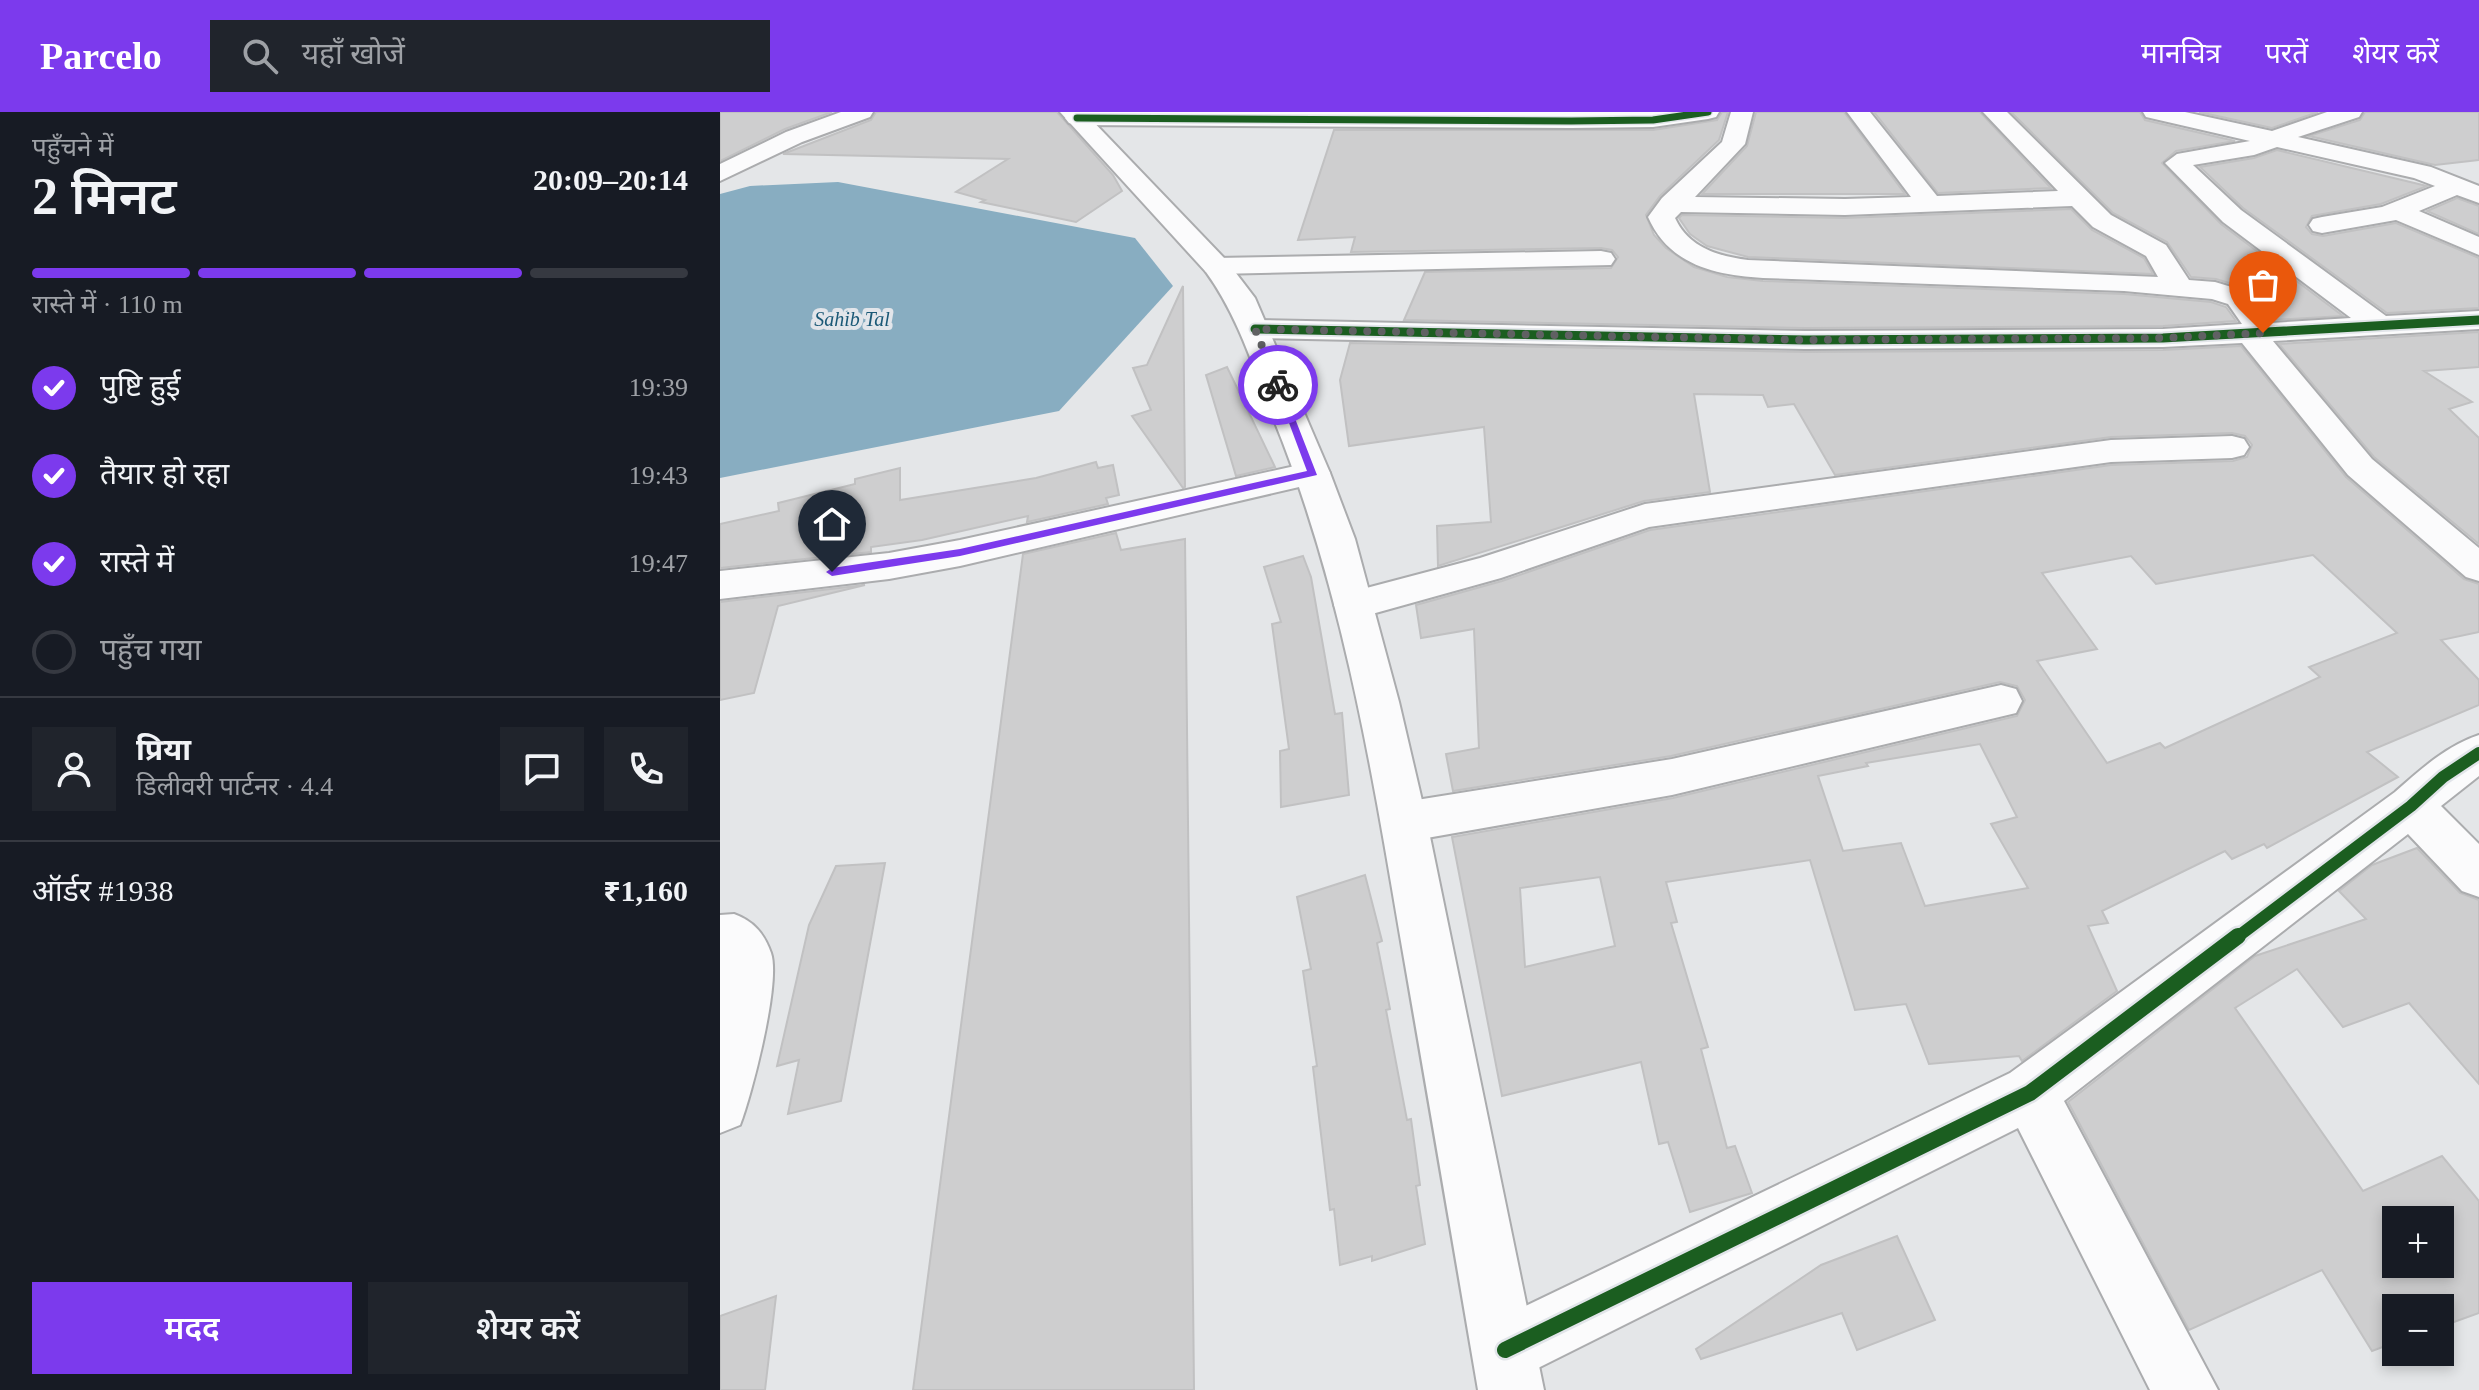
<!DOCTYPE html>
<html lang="hi">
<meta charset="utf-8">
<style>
:root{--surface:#171b24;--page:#20242c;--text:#f1f3f6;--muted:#9ea1a6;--line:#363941;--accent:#7c3aed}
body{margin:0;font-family:"Times New Roman","Noto Sans Devanagari",serif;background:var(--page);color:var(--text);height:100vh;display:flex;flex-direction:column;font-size:30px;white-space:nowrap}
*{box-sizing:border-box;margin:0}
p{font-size:26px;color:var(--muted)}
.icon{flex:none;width:44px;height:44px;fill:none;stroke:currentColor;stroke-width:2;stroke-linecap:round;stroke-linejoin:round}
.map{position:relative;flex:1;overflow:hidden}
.sheet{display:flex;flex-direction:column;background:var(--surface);width:720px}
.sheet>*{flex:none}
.controls{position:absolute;left:1662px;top:1094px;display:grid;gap:16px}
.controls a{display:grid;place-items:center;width:72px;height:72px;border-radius:0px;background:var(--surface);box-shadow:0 4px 12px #0003;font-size:40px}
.pin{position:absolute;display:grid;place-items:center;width:68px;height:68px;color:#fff;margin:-82px -34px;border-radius:50% 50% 50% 0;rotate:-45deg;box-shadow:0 0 8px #0007}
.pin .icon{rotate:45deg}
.courier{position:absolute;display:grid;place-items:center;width:80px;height:80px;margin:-40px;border:6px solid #7c3aed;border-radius:50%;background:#fff;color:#222;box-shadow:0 2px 10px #0007}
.overview em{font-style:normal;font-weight:600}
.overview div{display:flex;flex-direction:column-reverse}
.overview{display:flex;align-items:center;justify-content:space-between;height:136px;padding:0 32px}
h1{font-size:52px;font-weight:600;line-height:60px}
.bar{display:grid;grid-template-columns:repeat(4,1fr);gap:12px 8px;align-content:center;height:96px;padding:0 32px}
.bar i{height:10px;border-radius:6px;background:var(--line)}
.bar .on{background:var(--accent)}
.bar p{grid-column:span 4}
.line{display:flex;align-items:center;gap:20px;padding:0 32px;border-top:2px solid var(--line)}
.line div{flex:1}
.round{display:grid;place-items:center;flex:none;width:84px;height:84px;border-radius:0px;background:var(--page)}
ol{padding:0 32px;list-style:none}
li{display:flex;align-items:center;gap:24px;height:88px}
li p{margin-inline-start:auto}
li .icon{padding:8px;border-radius:50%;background:var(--accent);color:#fff;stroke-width:4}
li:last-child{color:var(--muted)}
li i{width:44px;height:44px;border:4px solid var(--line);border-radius:50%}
.button{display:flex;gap:16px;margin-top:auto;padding:16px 32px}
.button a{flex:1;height:92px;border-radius:0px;background:var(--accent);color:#fff;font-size:32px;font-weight:600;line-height:92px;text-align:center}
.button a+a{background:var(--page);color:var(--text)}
header{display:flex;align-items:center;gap:48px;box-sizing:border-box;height:112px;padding:0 40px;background:var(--accent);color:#fff}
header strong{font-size:38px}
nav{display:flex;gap:44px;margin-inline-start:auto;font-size:28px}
.search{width:560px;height:72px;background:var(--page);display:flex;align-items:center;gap:20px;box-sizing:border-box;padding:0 28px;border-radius:0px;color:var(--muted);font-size:30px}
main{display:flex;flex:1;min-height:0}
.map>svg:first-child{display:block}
.water{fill:#88adc1}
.building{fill:#cececf;stroke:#c1c1c2;stroke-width:2;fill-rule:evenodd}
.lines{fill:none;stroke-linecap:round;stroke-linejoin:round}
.minor-casing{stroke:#abacae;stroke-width:4}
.major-casing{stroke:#abacae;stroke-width:4}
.minor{fill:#fbfbfc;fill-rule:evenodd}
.major{fill:#fbfbfc;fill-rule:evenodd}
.cycleway-far3-casing{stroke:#e2e5ea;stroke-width:10}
.cycleway-far2-casing{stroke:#e2e5ea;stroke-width:13}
.cycleway-far1-casing{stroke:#e2e5ea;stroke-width:17}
.cycleway-casing{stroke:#e2e5ea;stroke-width:21}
.cycleway-far3{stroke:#1b5e20;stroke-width:7}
.cycleway-far2{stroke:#1b5e20;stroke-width:9}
.cycleway-far1{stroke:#1b5e20;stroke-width:12}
.cycleway{stroke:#1b5e20;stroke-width:16}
.route{fill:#7c3aed}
.done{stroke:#606163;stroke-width:8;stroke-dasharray:0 14.4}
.labels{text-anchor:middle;stroke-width:8;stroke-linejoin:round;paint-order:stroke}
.far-water-label{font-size:20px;font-style:italic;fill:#1a5876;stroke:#e2e5ea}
</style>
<header>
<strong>Parcelo</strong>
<div class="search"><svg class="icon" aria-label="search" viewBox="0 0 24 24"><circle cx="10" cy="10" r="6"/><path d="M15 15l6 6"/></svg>यहाँ खोजें</div>
<nav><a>मानचित्र</a><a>परतें</a><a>शेयर करें</a></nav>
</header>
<main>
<section class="sheet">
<div class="overview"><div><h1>2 मिनट</h1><p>पहुँचने में</p></div><em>20:09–20:14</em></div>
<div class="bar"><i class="on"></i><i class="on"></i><i class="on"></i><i></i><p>रास्ते में · 110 m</p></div>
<ol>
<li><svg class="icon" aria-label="check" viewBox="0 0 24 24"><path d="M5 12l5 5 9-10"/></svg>पुष्टि हुई<p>19:39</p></li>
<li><svg class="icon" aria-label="check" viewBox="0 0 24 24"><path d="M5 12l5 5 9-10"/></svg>तैयार हो रहा<p>19:43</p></li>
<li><svg class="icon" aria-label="check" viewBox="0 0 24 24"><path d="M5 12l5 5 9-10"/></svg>रास्ते में<p>19:47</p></li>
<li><i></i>पहुँच गया</li>
</ol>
<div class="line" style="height:144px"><a class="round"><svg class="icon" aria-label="person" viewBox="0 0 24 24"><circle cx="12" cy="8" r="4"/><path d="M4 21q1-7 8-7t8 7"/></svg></a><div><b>प्रिया</b><p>डिलीवरी पार्टनर · 4.4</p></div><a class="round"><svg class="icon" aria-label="chat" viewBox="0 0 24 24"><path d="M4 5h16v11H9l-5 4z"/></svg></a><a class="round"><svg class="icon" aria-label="phone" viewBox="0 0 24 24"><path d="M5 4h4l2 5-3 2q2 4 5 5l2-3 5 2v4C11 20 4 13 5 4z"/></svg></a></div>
<div class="line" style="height:104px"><div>ऑर्डर #1938</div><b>₹1,160</b></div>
<div class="button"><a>मदद</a><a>शेयर करें</a></div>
</section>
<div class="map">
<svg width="1759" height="1278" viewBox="0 0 1759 1278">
<rect width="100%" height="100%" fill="#e4e6e8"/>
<polygon class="water" points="118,70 415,126 453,174 339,299 0,366 0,82 30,74"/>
<g class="building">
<polygon points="0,0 112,0 65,17 0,49"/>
<polygon points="156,0 337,0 393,63 402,79 356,110 261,90 265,88 236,80 288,47 63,42 151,8"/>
<polygon points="1002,0 1008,0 999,28 940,84 926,103 934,123 946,136 974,155 1007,165 1043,169 1404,182 1491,190 1506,195 1516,209 1443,214 1085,216 684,208 705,160 891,156 898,145 892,138 881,136 631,140 635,125 578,128 614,18 933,18 997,8"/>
<polygon points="1036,0 1124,0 1185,82 982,82 1027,34"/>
<polygon points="1154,0 1260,0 1331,76 1218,81"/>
<polygon points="1291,0 1420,0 1425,8 1515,29 1456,39 1442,51 1501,112 1623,204 1552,208 1529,177 1496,167 1471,165 1447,130 1393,101"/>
<polygon points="1479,0 1598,0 1552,16"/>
<polygon points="1645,0 1759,0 1759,48 1715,53 1589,24 1640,8"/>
<polygon points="1557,38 1707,74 1661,92 1592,104 1586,115 1592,122 1603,124 1676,111 1759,146 1759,196 1667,201 1523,96 1480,55 1534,46"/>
<polygon points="1737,86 1759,94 1759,122 1707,99"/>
<polygon points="1351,97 1372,118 1424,146 1433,162 1028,145 987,134 970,122 959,106 962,103 1125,106"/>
<polygon points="463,174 465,375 463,376 412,304 431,298 413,256 427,253"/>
<polygon points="1759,220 1759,255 1704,259 1752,290 1729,297 1759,326 1759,432 1654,345 1559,232"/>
<path d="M630,231L1085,240L1443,238L1521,234L1626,365L1744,467L1759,472V520L1721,528L1759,568V593L1647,640L1678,665L1547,736L1544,732L1512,747L1505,739L1382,799L1388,811L1368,814L1397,879L1302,949L1299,944L1209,952L1186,892L1135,898L1090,748L946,770L957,810L951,811L988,935L981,937L1007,1036L1015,1034L1032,1081L970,1100L948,1030L939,1032L921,950L782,984L732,725L953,686L1297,604L1305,588L1297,574L1280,570L951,644L733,679L726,642L759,636L754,517L701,526L696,493L782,469L930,418L1391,353L1513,349L1527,345L1532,333L1525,324L1512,321L1391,325L1115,363L1074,292L1048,295L1043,283L974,282L990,380L924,389L718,454L717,414L771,410L764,315L629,334L620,268ZM1593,443L1677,521L1589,555L1600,565L1445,636L1440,631L1387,651L1317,549L1377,537L1322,461L1411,444L1436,472ZM1260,632L1297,705L1271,712L1308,776L1205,794L1181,731L1123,739L1098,664L1148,654L1146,651ZM880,765L895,834L805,855L800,776Z"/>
<polygon points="507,255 555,355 516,364 486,263"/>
<polygon points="376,350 378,356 393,353 399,383 386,386 388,392 307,410 308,404 202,428 151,435 151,440 0,456 0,412 59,399 58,391 135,372 135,367 180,356 180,388 316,366"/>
<polygon points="396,421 401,438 465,427 474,1278 193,1278 303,442"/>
<polygon points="583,444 591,465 615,602 622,601 629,683 561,695 560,639 569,637 552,512 561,510 544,455"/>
<polygon points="145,473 58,494 34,581 0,588 0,490"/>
<path d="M1697,736L1740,781L1759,788V972L1689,891L1623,915L1577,857L1515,896L1643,1079L1722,1044L1759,1089V1201L1720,1215V1196H1676V1230L1652,1239L1602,1158L1469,1218L1348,990L1535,844L1646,807L1619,779L1652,753ZM1676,1108H1720V1152H1676Z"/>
<polygon points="165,751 121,989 68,1002 79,948 57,954 89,813 116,754"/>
<polygon points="645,763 662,829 657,831 670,897 666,898 687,1008 691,1007 700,1073 696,1074 705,1132 652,1149 652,1144 620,1153 614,1097 610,1098 593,955 597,954 583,859 591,857 577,785"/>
<polygon points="1177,1124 1215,1208 1137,1238 1122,1201 981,1247 976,1237 1101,1153"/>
<polygon points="56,1184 45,1278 0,1278 0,1204"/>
</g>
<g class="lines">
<g class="minor-casing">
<g id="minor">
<polygon points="121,0 153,0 150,5 82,30 0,69 0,52 66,20"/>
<polygon points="353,0 999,0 996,5 988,7 933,15 851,16 357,13 349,11 345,6"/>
<path d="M1011,0H1033L1025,32L975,85L1125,87L1191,85L1127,0H1150L1217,84L1338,79L1263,0H1287L1391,103L1446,133L1469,168L1495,170L1528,180L1551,211L1631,206L1503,110L1445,51L1457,42L1530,29L1426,5L1423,0H1465L1552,19L1607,0H1642L1639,5L1578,25L1711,55L1759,74V91L1737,83L1699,99L1759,125V143L1676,108L1602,121L1593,119L1589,113L1593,107L1602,105L1662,95L1715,74L1694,66L1557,35L1534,43L1473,53L1521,98L1666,204L1759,199V217L1553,229L1652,347L1759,436V469L1746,465L1628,363L1522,231L1443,235L1085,237L535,226L524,223L520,217L524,211L535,208L1085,219L1443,217L1522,212L1508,192L1492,187L1404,179L1043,166C995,163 949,153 928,105L942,86L1002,30ZM1352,94L1373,115L1426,144L1438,165L1028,148C998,144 969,136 955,106L961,100L1125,103Z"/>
<polygon points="881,139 891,141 895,147 891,153 496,162 486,160 482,154 486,148 496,146"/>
<polygon points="1512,324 1524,327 1529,335 1524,343 1512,346 1391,350 929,415 781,466 634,507 620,503 614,493 620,483 760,446 925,392 1391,328"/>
<polygon points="593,350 605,353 610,361 605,369 240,454 169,467 0,487 0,459 169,441 240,428"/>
<polygon points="1281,573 1296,577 1302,589 1296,601 952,683 684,730 668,724 661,710 668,696 684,690 952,647"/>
<path d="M1759,623V664L1721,694L1759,732V785L1742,779L1688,722L1344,989L1498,1278H1430L1298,1016L808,1261L785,1270L762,1261L753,1238L762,1215L1290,961L1675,680C1700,658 1726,634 1759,623Z"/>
<path d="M14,802C33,809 44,821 51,841C61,870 32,982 20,1013L0,1021V803Z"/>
</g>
</g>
<g class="major-casing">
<path id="major" d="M340,0H364L506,148L535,186L610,361L635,427L679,590L707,710L824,1278H758C732,1125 706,972 679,818C650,646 620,471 554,308C534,257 518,204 486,160Z"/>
</g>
<use href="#minor" class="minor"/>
<use href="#major" class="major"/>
<g class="cycleway-far3-casing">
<polyline id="cycleway-far3" points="357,6 851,9 933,8 988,0"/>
</g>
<g class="cycleway-far2-casing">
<polyline id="cycleway-far2" points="535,217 1085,228 1443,226 1759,208"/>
</g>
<g class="cycleway-far1-casing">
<polyline id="cycleway-far1" points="1516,826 1691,694 1723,665 1759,641"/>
</g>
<g class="cycleway-casing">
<polyline id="cycleway" points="785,1238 1310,981 1518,824"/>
</g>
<use href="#cycleway-far3" class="cycleway-far3"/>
<use href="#cycleway-far2" class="cycleway-far2"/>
<use href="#cycleway-far1" class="cycleway-far1"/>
<use href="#cycleway" class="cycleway"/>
</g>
<polygon class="route" points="554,271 562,273 597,363 240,444 112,464 106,460 112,456 240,437 587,359"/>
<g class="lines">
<polyline class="done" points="558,273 535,217 1085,228 1443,226 1543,221"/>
</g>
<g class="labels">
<g class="far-water-label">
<text x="132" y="214">Sahib Tal</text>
</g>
</g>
</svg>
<div class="controls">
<a>+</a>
<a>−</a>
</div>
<div class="pin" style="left:1543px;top:221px;background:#ea580c"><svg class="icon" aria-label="bag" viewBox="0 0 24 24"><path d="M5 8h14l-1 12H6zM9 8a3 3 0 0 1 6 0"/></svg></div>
<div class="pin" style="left:112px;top:460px;background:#1f2937"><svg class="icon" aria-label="home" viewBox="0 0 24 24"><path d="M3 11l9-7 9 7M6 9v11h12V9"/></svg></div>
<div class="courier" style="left:558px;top:273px"><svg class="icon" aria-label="bike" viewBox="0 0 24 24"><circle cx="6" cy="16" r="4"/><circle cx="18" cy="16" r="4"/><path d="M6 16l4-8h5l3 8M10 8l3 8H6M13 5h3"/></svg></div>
</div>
</main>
